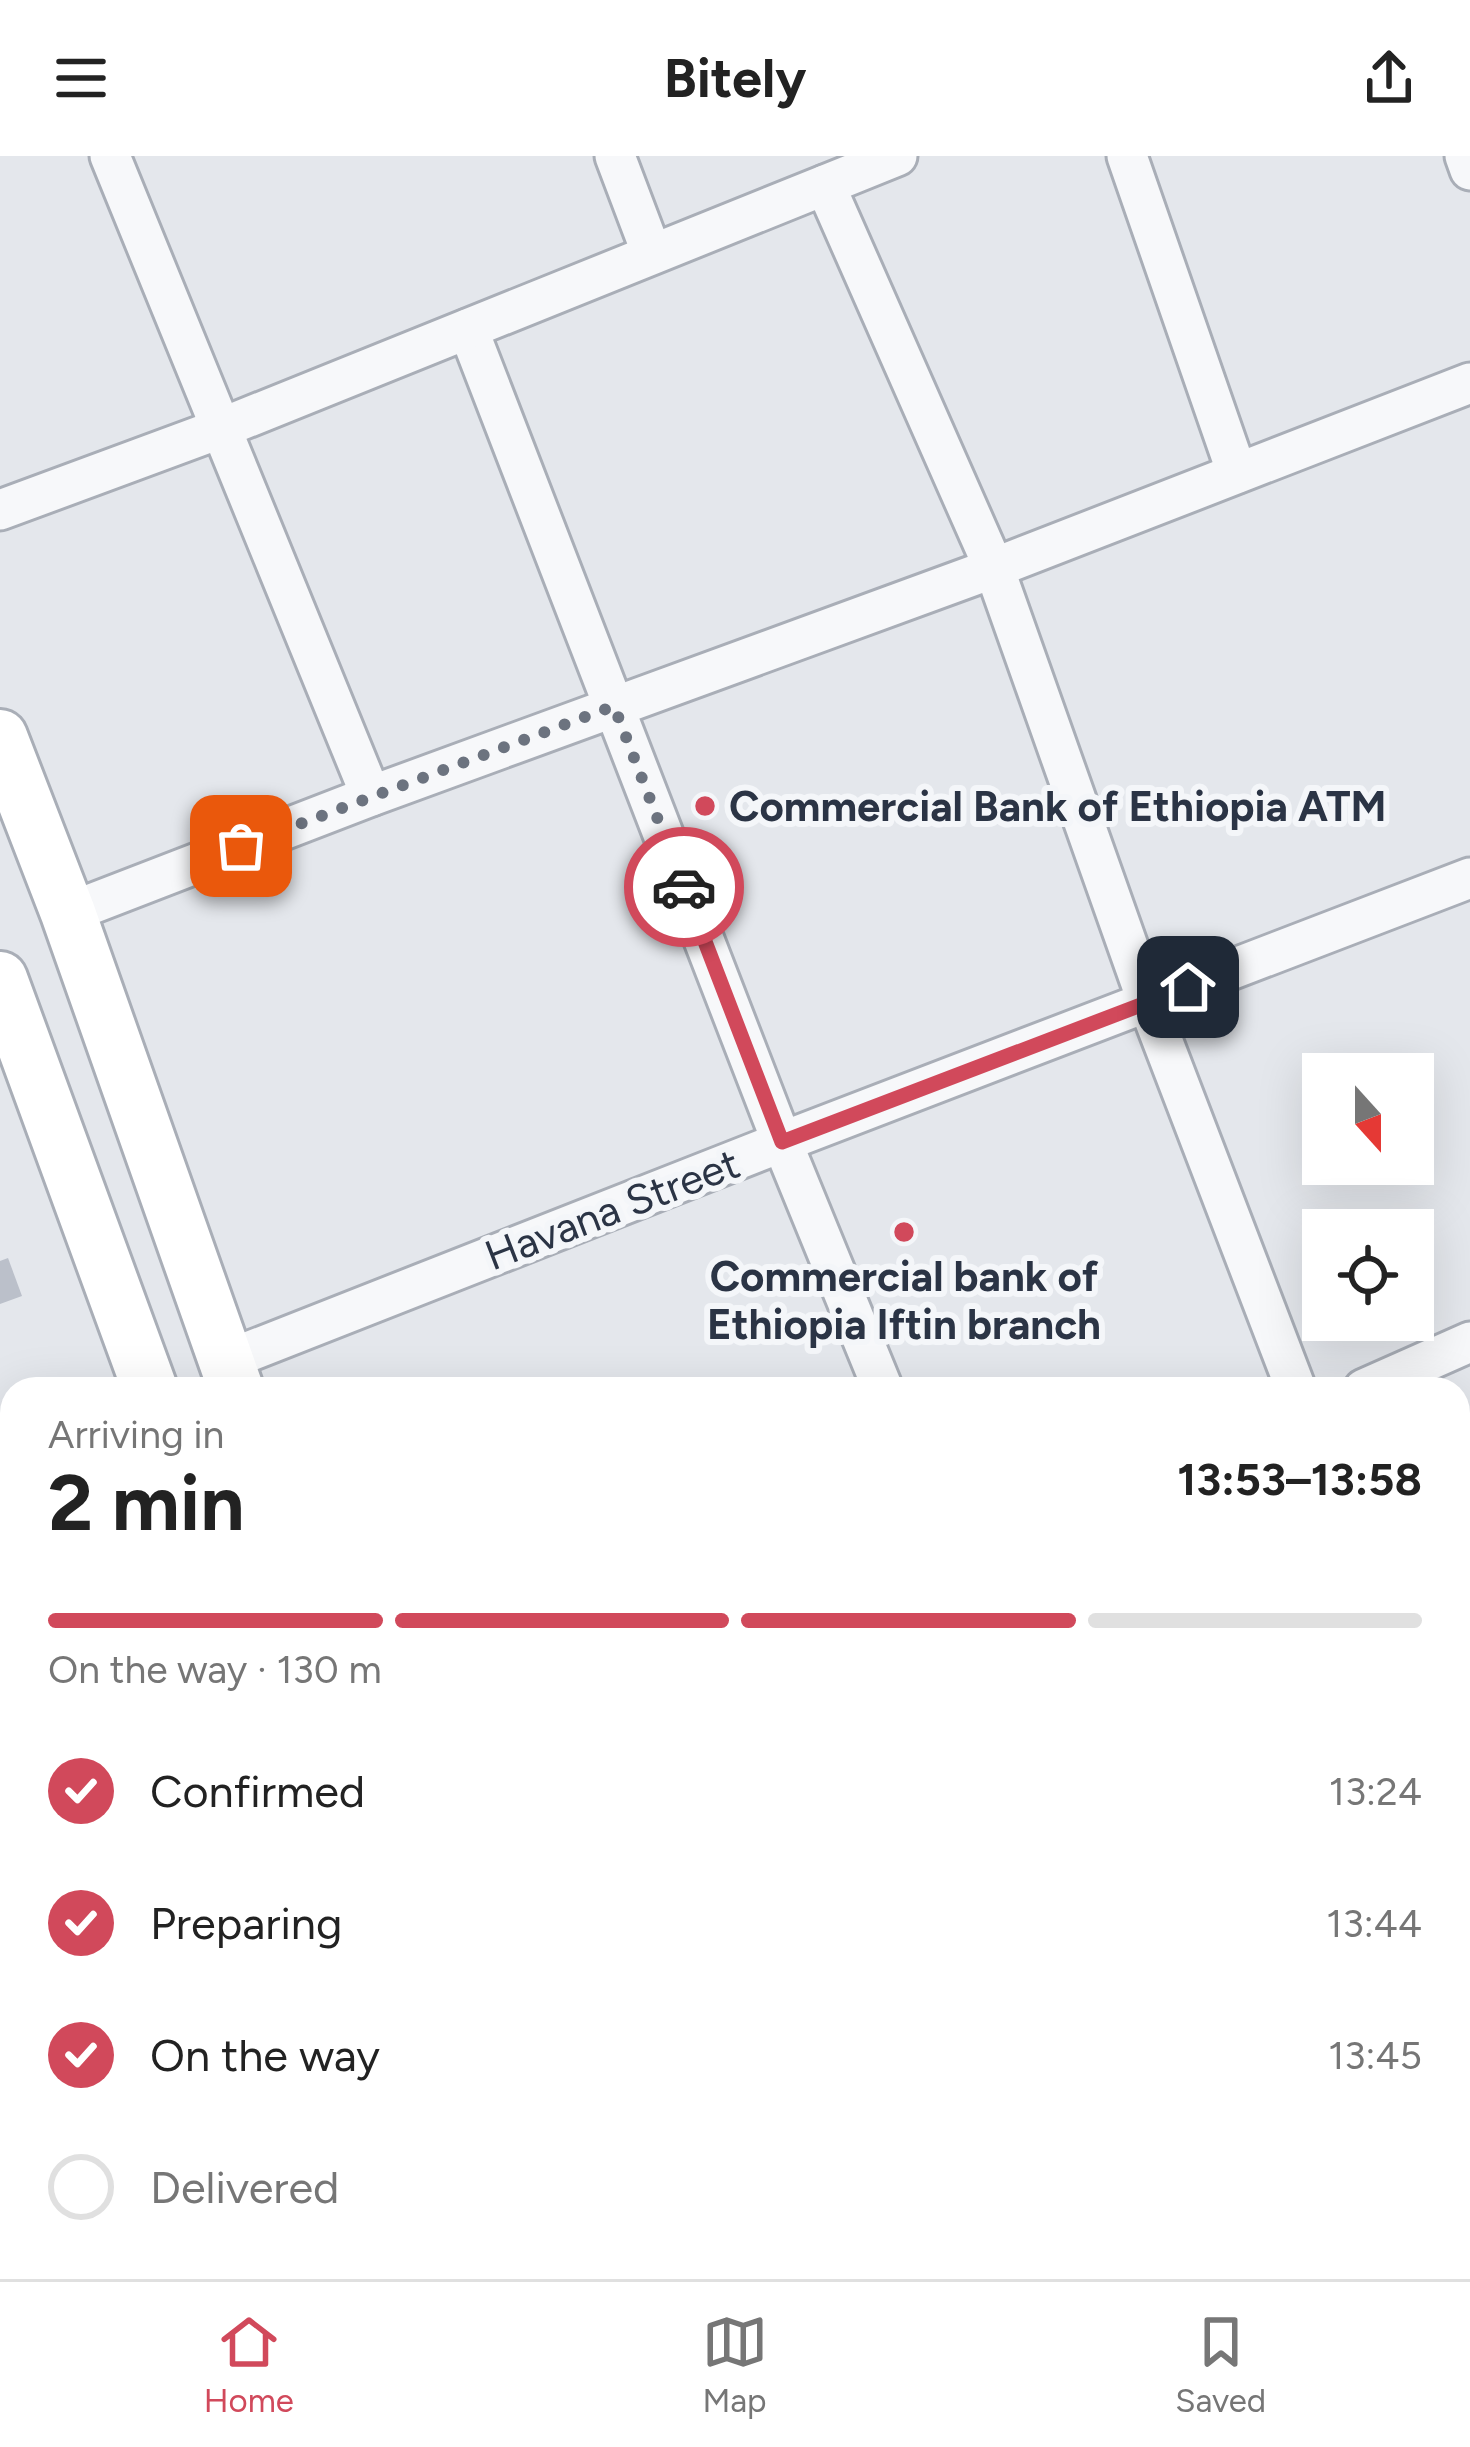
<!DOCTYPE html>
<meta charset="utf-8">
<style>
:root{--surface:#fff;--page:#f2f2f2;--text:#222;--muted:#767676;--line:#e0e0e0;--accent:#d1495b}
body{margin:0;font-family:Figtree,sans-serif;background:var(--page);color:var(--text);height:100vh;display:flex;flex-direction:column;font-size:45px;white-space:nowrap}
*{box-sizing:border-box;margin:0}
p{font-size:39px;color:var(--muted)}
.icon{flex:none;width:66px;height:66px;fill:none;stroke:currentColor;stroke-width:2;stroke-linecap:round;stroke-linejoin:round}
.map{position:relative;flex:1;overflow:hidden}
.details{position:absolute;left:0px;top:1221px;width:1470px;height:903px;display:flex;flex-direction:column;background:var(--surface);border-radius:36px 36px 0 0;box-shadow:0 12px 48px #0002}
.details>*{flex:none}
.needle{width:78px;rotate:159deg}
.buttons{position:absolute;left:1302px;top:897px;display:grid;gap:24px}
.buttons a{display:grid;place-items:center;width:132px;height:132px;border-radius:0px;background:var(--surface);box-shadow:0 12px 48px #0002;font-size:60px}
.pin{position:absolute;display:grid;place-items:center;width:102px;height:102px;color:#fff;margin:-51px;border-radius:24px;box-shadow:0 6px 18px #0006}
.courier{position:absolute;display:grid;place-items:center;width:120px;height:120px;margin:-60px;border:9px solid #d1495b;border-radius:50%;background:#fff;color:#222;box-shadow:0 3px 15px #0007}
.summary em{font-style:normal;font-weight:700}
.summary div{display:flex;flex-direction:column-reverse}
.summary{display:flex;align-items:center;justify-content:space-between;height:204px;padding:0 48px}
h1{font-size:78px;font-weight:700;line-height:90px}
.bar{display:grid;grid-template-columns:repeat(4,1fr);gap:18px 12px;align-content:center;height:144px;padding:0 48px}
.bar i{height:15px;border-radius:9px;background:var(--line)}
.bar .on{background:var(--accent)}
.bar p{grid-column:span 4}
ol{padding:0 48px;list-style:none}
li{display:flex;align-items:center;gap:36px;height:132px}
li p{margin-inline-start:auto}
li .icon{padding:12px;border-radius:50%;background:var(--accent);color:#fff;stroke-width:4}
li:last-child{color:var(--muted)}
li i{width:66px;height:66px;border:6px solid var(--line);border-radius:50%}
header{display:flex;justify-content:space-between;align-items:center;height:156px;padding:0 48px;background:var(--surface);font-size:54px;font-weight:700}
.tab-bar{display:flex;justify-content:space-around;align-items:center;height:168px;border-top:3px solid var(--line);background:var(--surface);font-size:33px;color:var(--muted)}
.tab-bar a{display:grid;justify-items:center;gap:6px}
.tab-bar .on{color:var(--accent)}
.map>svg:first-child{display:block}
.building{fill:#bbc0ca}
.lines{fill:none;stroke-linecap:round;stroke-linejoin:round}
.street-casing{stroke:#a9aeb7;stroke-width:45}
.secondary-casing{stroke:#a9aeb7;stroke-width:60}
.highway-casing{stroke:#8b94a3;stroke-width:72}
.path{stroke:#c2c5cb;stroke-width:6;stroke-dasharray:9 9;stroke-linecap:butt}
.street{stroke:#f7f8fa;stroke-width:39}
.secondary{stroke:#fff;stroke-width:54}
.highway{stroke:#fff;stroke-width:66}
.done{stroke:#6c737f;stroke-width:12;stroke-dasharray:0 21.6}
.route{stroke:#d1495b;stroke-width:15}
.poi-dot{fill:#d1495b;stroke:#f4f6f9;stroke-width:4.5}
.labels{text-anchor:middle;stroke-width:12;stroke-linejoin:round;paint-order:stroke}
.poi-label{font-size:42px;font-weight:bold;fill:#2b3445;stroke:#f4f6f9;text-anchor:start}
.street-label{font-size:42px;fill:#2b3445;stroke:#f4f6f9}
</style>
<header><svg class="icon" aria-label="menu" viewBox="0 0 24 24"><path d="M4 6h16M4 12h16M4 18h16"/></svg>Bitely<svg class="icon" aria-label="share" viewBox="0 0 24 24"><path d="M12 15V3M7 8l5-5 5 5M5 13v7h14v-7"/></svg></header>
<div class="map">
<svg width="1470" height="2123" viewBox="0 0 1470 2123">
<rect width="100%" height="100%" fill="#e4e7ec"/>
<g class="building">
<polygon points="8,1102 22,1140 0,1148 0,1105"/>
<polygon points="12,1590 12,1617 0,1621 0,1594"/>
<polygon points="1,1702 12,1734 12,1819 0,1823"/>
<polygon points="124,2112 180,2112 184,2123 128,2123"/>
</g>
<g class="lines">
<g class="street-casing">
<g id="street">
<polyline points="110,0 371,640"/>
<polyline points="615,0 652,98"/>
<polyline points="1127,0 1237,317"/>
<polyline points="1465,0 1470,14"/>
<polyline points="825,29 994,412 1148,847 1296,1233"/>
<polyline points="468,173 782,986 883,1233"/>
<polyline points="0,354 219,273 897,0"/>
<polyline points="68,757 371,640 994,412 1470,227"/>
<polyline points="225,1205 782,986 1470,722"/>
<polyline points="1364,1233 1470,1186"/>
<polyline points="0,1294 12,1289"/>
<polyline points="1458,1696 1470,1729"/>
<polyline points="0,1845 12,1839"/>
<polyline points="0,2046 12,2044"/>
<polyline points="1205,2112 1210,2123"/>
</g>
</g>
<g class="secondary-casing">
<g id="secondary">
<polyline points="0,581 68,757 236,1233"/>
<polyline points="0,823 150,1233"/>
</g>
</g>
<g class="highway-casing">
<g id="highway">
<polyline points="1458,1859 1470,1854"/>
<polyline points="1458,1919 1470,1915"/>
<polyline points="593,2112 610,2123"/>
<polyline points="490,2123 505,2112"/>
<polyline points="690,2123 732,2112"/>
<polyline points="869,2123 900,2112"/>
</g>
</g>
<polyline class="path" points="970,2123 999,2112"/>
<use href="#street" class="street"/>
<use href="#secondary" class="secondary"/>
<use href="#highway" class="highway"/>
</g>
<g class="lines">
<polyline class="done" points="241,690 614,550 684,731"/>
<polyline class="route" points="684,731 782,986 1188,831"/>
</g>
<g class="poi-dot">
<circle cx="705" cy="650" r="12"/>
<circle cx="904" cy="1076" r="12"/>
</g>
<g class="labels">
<g class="poi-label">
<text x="729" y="665">Commercial Bank of Ethiopia ATM</text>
<text x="904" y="1135" text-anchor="middle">Commercial bank of<tspan x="904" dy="48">Ethiopia Iftin branch</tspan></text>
</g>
<g class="street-label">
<text transform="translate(612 1053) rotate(-21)" y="15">Havana Street</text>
</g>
</g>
</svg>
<div class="buttons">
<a><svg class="needle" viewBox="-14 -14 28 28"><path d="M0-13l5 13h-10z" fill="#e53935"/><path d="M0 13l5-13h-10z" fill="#767676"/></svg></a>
<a><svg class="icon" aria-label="locate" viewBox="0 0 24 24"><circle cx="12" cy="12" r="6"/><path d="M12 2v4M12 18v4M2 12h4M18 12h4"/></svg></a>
</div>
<div class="pin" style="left:241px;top:690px;background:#ea580c"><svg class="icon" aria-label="bag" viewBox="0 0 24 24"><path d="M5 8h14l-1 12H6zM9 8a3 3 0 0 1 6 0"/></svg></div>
<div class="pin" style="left:1188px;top:831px;background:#1f2937"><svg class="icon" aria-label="home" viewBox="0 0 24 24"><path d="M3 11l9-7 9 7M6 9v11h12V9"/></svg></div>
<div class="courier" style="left:684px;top:731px"><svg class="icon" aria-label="car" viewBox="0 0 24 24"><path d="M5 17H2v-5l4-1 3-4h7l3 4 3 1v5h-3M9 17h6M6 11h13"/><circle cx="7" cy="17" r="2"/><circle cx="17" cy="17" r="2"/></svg></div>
<section class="details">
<div class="summary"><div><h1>2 min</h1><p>Arriving in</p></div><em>13:53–13:58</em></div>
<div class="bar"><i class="on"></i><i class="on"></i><i class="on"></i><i></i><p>On the way · 130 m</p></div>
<ol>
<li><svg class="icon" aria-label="check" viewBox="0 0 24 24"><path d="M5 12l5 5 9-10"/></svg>Confirmed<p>13:24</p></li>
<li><svg class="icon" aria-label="check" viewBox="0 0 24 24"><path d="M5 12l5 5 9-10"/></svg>Preparing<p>13:44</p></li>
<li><svg class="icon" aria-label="check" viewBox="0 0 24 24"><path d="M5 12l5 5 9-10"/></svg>On the way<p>13:45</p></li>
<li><i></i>Delivered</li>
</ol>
</section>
</div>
<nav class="tab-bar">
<a class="on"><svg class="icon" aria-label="home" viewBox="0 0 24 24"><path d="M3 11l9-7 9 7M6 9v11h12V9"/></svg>Home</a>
<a><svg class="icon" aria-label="map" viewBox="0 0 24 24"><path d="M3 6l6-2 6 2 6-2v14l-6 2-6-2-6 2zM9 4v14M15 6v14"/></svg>Map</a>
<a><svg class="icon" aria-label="saved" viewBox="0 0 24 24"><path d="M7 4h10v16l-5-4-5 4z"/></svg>Saved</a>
</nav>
